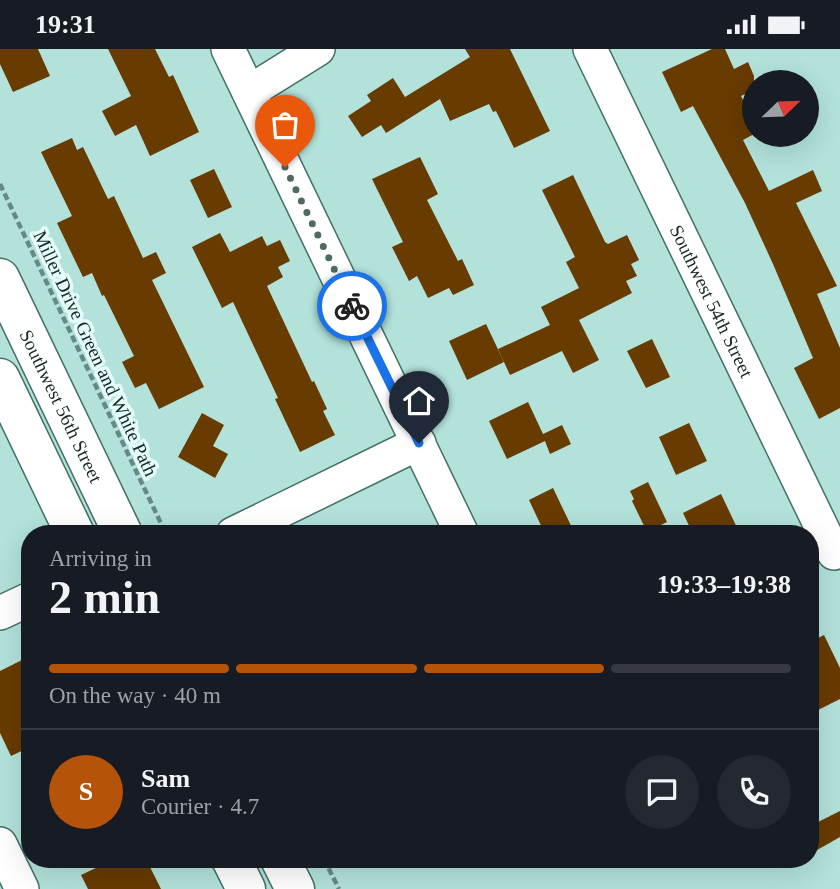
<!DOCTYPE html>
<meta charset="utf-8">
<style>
:root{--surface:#171b24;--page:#242831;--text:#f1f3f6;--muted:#9ea1a6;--line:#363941;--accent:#b45309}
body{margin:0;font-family:"Times New Roman",serif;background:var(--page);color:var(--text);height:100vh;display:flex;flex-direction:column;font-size:26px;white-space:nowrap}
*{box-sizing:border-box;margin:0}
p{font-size:23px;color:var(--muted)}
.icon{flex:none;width:38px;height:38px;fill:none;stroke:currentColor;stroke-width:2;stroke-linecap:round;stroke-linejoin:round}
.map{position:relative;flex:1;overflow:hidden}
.drawer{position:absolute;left:21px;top:476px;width:798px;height:343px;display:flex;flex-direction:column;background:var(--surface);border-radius:28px;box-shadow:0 7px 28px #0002}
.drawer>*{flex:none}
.needle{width:46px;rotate:67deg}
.tools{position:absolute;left:742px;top:21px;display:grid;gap:14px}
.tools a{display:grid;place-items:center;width:77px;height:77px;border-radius:50%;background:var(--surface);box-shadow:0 7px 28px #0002;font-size:35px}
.pin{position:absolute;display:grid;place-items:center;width:60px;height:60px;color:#fff;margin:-72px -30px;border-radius:50% 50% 50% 0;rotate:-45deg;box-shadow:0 0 7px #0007}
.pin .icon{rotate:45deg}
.courier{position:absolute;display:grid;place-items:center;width:70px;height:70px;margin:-35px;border:5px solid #1a73e8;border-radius:50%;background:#fff;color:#222;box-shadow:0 2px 9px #0007}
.head em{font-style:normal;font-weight:700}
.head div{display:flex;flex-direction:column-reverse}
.head{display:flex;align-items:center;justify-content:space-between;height:119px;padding:0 28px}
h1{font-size:46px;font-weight:700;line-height:52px}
.bar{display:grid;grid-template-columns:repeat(4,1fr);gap:10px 7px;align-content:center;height:84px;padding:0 28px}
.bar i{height:9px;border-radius:5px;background:var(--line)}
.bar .on{background:var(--accent)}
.bar p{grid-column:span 4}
.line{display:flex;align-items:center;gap:18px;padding:0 28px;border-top:2px solid var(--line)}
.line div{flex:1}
.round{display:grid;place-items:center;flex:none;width:74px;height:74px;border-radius:37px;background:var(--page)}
.status{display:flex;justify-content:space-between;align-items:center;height:49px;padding:0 35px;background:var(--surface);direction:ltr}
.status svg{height:19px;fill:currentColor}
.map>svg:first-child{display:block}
.building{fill:#683b00}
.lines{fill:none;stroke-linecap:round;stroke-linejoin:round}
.minor-casing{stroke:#426f69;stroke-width:36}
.major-casing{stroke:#426f69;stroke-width:41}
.path{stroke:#678984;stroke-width:4.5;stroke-dasharray:7 3.5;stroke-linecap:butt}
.minor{stroke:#fff;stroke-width:33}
.major{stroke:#fff;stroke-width:38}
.done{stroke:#4d6a65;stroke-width:7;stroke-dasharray:0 12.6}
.route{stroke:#1a73e8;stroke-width:9}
.labels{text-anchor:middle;stroke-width:7;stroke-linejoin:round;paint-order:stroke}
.street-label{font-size:19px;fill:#162926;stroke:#e5fdf9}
</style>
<div class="status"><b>19:31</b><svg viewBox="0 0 49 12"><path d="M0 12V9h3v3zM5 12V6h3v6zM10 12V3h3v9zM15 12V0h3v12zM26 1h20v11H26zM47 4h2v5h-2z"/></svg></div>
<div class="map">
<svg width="840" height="840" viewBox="0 0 840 840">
<rect width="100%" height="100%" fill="#b2e2da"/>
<g class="building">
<polygon points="0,0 38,0 50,27 13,43 0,15"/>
<polygon points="108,0 155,0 169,28 173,26 199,83 150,107 136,76 115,87 102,62 131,47"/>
<polygon points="465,0 510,0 550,82 514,99 496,62 493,63 489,55 450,72 440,50 386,84 381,76 362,88 348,67 371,52 367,46 393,29 405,48 470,8"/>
<polygon points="712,0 725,0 734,20 748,13 754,27 754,41 741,47 754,72 754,85 743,91 769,142 813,121 822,142 796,154 837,237 817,245 840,299 840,359 819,370 794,319 813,309 773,215 745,154 693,57 681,63 662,23"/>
<polygon points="72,89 77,101 83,98 108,150 114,147 143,209 156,203 166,224 152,231 204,338 159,360 146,334 135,339 122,313 134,307 104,246 102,247 92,224 83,228 57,174 72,167 41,103"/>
<polygon points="420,108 438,145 427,151 458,212 462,210 474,236 453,246 449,239 428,249 417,227 409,232 392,198 403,193 372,130"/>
<polygon points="214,120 232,158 208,169 190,131"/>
<polygon points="573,126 605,193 608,195 627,186 639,211 631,215 637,227 626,232 632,244 579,271 599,311 573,324 562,302 510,326 498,300 550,276 541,258 579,239 566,213 575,208 542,141"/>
<polygon points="220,184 230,203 262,187 267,197 280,191 290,212 278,218 283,228 267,237 312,333 314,332 327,360 323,362 335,386 300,403 275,350 278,349 233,253 222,259 192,198"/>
<polygon points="486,275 504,313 467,331 449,292"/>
<polygon points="652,290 670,328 646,339 627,302"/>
<polygon points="528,353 543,385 562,376 571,395 550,405 545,392 507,410 489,372"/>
<polygon points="202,364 224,376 213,397 228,405 215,429 178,408"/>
<polygon points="689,374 707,412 676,426 659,388"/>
<polygon points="648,433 667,473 647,483 632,452 634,450 630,442"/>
<polygon points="553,439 575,485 545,485 529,451"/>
<polygon points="721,445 740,485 693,485 683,464"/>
<polygon points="824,586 840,619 840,650 810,665 810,593"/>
<polygon points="30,607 30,698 11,707 0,684 0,622"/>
<polygon points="840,762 840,788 810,805 810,777"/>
<polygon points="115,810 146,810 161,840 88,840 81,826"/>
</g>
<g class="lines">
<g class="minor-casing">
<g id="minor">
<polyline points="228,0 462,485"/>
<path id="s1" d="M590,0L834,504"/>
<polyline points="249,43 318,0"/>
<polyline points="233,485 419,394"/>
<polyline points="0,564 30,550"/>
<polyline points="0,795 22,840"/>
</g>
</g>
<g class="major-casing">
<g id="major">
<path id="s2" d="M0,229L123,485"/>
<polyline points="0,329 75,485"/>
<polyline points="231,810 246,840"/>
<polyline points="280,810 295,840"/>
</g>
</g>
<g class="path">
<polyline points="0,135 166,485"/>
<polyline points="324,810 339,840"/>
</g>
<use href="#minor" class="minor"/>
<use href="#major" class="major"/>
</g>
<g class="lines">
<polyline class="done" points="285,118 352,257"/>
<polyline class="route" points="352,257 419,394"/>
</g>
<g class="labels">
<g class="street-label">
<text dy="7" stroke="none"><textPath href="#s1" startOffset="280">Southwest 54th Street</textPath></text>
<text transform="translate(96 304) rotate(65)" y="7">Miller Drive Green and White Path</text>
<text dy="7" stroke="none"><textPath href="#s2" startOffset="142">Southwest 56th Street</textPath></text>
</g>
</g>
</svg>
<div class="tools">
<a><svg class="needle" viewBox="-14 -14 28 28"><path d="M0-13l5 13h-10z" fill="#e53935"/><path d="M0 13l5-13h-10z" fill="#9ea1a6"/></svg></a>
</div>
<div class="pin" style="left:285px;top:118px;background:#ea580c"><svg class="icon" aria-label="bag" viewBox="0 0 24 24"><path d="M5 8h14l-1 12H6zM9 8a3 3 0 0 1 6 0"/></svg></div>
<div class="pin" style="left:419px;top:394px;background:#1f2937"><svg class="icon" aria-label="home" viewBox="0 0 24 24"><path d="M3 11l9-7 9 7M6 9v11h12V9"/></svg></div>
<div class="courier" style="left:352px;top:257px"><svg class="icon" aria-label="bike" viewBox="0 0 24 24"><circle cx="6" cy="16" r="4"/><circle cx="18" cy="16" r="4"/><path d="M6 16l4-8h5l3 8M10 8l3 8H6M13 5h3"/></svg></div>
<section class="drawer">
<div class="head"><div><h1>2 min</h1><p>Arriving in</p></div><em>19:33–19:38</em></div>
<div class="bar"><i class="on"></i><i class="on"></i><i class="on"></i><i></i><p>On the way · 40 m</p></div>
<div class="line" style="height:126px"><b class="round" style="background:var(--accent);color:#fff">S</b><div><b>Sam</b><p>Courier · 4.7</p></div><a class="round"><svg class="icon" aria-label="chat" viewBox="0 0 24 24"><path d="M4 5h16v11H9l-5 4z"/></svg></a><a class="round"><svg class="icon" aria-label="phone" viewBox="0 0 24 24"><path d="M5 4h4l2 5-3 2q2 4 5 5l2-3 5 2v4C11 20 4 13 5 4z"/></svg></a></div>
</section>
</div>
